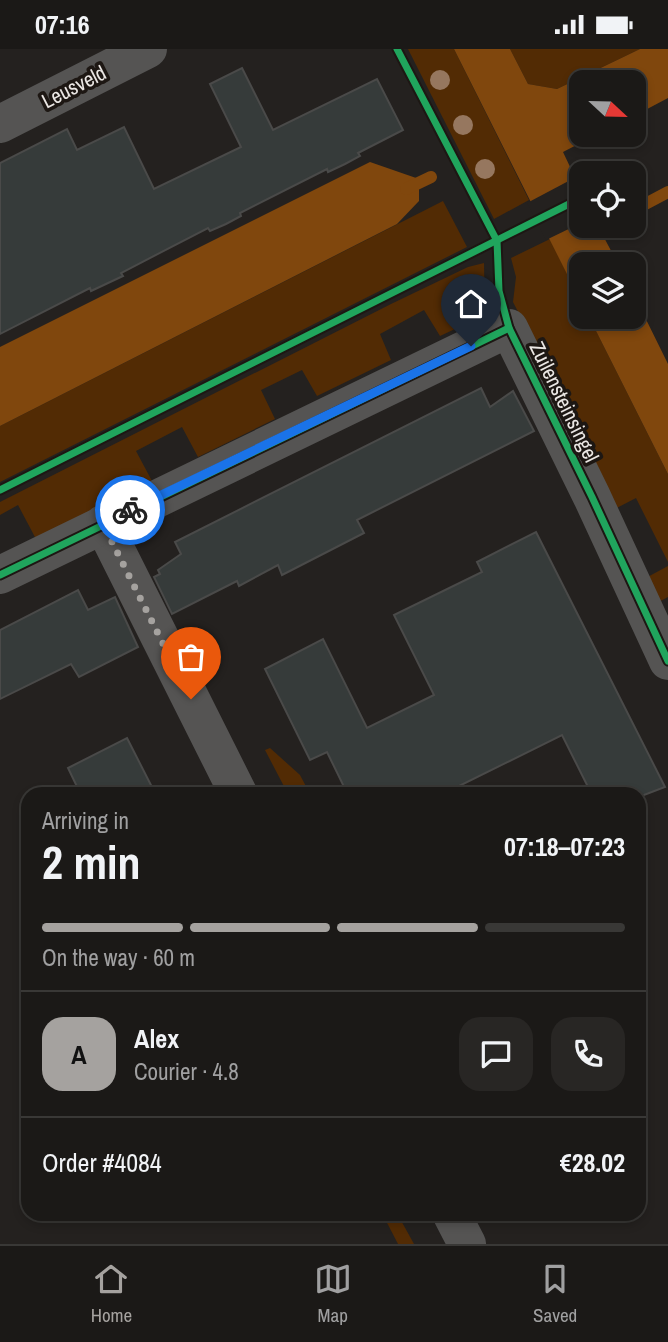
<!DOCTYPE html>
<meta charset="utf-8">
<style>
:root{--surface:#1b1917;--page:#282624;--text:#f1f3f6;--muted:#a0a0a1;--line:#393836;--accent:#a5a29f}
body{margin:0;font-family:"Archivo Narrow",sans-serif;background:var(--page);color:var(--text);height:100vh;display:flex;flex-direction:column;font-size:26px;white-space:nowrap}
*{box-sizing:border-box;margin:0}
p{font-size:23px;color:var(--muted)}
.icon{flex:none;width:38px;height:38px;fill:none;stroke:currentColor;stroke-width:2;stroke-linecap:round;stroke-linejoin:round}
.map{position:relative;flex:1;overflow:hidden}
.drawer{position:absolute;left:21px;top:738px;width:625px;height:434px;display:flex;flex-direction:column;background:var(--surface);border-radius:21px;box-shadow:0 4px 10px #0003,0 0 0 2px var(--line)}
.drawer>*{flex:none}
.needle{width:46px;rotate:112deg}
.buttons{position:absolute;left:569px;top:21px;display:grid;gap:14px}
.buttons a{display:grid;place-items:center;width:77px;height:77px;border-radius:14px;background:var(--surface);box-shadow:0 4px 10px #0003,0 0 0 2px var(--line);font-size:35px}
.pin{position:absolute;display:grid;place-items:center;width:60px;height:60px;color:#fff;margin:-72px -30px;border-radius:50% 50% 50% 0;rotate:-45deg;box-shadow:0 0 7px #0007}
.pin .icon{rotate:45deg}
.courier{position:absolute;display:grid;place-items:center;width:70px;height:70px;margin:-35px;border:5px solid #1a73e8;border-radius:50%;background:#fff;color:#222;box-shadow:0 2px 9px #0007}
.headline em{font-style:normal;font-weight:800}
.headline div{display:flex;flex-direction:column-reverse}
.headline{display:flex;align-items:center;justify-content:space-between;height:119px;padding:0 21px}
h1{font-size:46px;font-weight:800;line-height:52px}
.bar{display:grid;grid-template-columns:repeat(4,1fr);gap:10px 7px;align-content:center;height:84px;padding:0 21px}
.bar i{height:9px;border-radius:5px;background:var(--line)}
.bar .current{background:var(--accent)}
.bar p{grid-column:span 4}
.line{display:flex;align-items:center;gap:18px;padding:0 21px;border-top:2px solid var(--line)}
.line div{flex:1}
.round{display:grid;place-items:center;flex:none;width:74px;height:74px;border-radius:21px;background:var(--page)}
.status{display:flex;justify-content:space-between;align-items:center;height:49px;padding:0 35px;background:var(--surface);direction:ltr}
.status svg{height:19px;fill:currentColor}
.menu{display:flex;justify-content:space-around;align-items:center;height:98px;border-top:2px solid var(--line);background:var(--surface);font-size:19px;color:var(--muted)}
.menu a{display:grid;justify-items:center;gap:4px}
.menu .current{color:var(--accent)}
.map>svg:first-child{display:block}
.green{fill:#522b04}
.water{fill:#80470d}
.pier{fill:#24211f}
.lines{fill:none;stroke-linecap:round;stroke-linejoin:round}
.stream{stroke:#80470d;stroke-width:12}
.building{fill:#363b3a;stroke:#4a4a49;stroke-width:2}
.minor{stroke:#555453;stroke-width:38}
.cycleway-casing{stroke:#1d1713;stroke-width:11}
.cycleway{stroke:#20a55d;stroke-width:7}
.tree{fill:#96775f}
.done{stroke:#a5a29f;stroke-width:7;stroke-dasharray:0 12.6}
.route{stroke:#1a73e8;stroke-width:9}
.labels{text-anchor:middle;stroke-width:7;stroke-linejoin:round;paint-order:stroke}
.street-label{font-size:21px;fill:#ebe7e4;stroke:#1d1713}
</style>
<div class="status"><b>07:16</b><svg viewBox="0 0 49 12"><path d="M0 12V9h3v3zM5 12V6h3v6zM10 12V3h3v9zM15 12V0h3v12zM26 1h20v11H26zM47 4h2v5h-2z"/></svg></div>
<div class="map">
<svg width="668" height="1195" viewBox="0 0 668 1195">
<rect width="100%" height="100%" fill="#24211f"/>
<g class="green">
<polygon points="408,0 454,0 529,151 494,170"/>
<polygon points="510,0 640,0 557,40 528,35"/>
<polygon points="443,152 467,198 0,433 0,377"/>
<polygon points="550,190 581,253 581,268 589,268 668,425 668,513 636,449 609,463 546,317 513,253 516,228 511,209"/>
<polygon points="484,214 485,266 440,287 424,261 380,285 391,311 317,347 302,321 261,341 275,370 198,408 182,378 136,402 152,432 36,490 18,456 0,466 0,453 391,255 468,218"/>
<polygon points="668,517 668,548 655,555 642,531"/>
<polygon points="270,699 300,726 310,745 288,745 265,701"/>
<polygon points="383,1166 398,1166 414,1195 398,1195"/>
</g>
<g class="water">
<polygon points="454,0 510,0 528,35 557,40 640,0 668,0 668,49 634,67 634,33 581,33 581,86 596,86 563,103 581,141 581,177 598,177 618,215 581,215 581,253"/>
<polygon points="370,113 419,130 419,152 397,175 0,377 0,298"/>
<polygon points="634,246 668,315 668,425 589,268 634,268"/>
</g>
<polygon class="pier" points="578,127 581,133 581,174 546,191 527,154"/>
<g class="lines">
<g class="stream">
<polyline points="406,140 431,128"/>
<polyline points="634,161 668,143"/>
</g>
</g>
<g class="building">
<polygon points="242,19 273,81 377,30 403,81 358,104 360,107 345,115 328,123 327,120 240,164 241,167 226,175 210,182 208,179 121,224 123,227 91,242 90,239 0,285 0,114 67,80 77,101 124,78 154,140 241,98 210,35"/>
<polygon points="481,339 490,358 513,342 534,382 357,471 364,484 282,526 278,516 239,537 237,532 172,565 154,528 160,525 158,521 181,505 175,493"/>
<polygon points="536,483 665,738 644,746 592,746 562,686 441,746 348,746 327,703 310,711 265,620 323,590 367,679 434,646 394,566 482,523 477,513"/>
<polygon points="78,541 88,561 115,548 138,598 79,628 71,615 0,650 0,581"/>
<polygon points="127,689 156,746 81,746 68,719"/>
</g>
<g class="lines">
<g class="minor">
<polyline points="0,75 148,0"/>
<polyline points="103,475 239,746"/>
<polyline points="0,526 509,279 592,448 668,612"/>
<polyline points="452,1166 467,1195"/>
</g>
<g class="cycleway-casing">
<g id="cycleway">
<polyline points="397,0 497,192 499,242 509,279"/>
<polyline points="0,441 581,149"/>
<polyline points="0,526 509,279 592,448 668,612"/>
</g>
</g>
<use href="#cycleway" class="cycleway"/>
</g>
<g class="tree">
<circle cx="440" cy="31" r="10"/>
<circle cx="463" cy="76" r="10"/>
<circle cx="485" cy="120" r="10"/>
</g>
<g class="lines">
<polyline class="done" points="130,461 103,475 191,650"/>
<polyline class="route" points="130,461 471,297"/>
</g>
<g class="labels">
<g class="street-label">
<text transform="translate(74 38) rotate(-27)" y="7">Leusveld</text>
<text transform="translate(564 353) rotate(64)" y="7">Zuilensteinsingel</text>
</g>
</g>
</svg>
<div class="buttons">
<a><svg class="needle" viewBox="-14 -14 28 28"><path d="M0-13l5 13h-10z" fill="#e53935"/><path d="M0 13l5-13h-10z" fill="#a0a0a1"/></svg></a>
<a><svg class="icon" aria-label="locate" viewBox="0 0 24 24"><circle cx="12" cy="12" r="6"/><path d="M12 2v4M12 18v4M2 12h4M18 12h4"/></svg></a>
<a><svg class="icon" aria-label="layers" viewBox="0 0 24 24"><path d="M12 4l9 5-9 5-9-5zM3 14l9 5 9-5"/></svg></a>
</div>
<div class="pin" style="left:191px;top:650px;background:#ea580c"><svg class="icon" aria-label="bag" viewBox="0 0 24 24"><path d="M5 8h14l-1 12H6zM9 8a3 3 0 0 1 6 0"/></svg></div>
<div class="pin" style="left:471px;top:297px;background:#1f2937"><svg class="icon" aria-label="home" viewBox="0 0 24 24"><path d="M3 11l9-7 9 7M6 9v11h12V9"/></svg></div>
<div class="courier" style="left:130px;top:461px"><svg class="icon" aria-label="bike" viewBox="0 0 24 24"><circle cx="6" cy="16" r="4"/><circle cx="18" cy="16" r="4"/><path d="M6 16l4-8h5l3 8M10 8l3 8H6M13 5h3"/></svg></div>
<section class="drawer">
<div class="headline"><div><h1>2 min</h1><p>Arriving in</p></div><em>07:18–07:23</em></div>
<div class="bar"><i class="current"></i><i class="current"></i><i class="current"></i><i></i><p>On the way · 60 m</p></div>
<div class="line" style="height:126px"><b class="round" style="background:var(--accent);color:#111">A</b><div><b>Alex</b><p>Courier · 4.8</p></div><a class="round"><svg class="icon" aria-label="chat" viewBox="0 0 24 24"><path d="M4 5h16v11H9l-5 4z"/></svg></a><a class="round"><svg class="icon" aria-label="phone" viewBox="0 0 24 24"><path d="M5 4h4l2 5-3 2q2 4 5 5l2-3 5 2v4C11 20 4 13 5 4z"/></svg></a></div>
<div class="line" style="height:91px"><div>Order #4084</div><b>€28.02</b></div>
</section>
</div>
<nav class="menu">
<a class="current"><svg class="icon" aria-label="home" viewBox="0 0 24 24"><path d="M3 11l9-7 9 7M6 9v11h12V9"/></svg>Home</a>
<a><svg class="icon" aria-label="map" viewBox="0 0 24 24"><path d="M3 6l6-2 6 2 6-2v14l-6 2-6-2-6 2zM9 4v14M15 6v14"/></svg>Map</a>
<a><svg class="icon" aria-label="saved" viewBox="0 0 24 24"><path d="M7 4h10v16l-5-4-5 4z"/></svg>Saved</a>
</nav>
